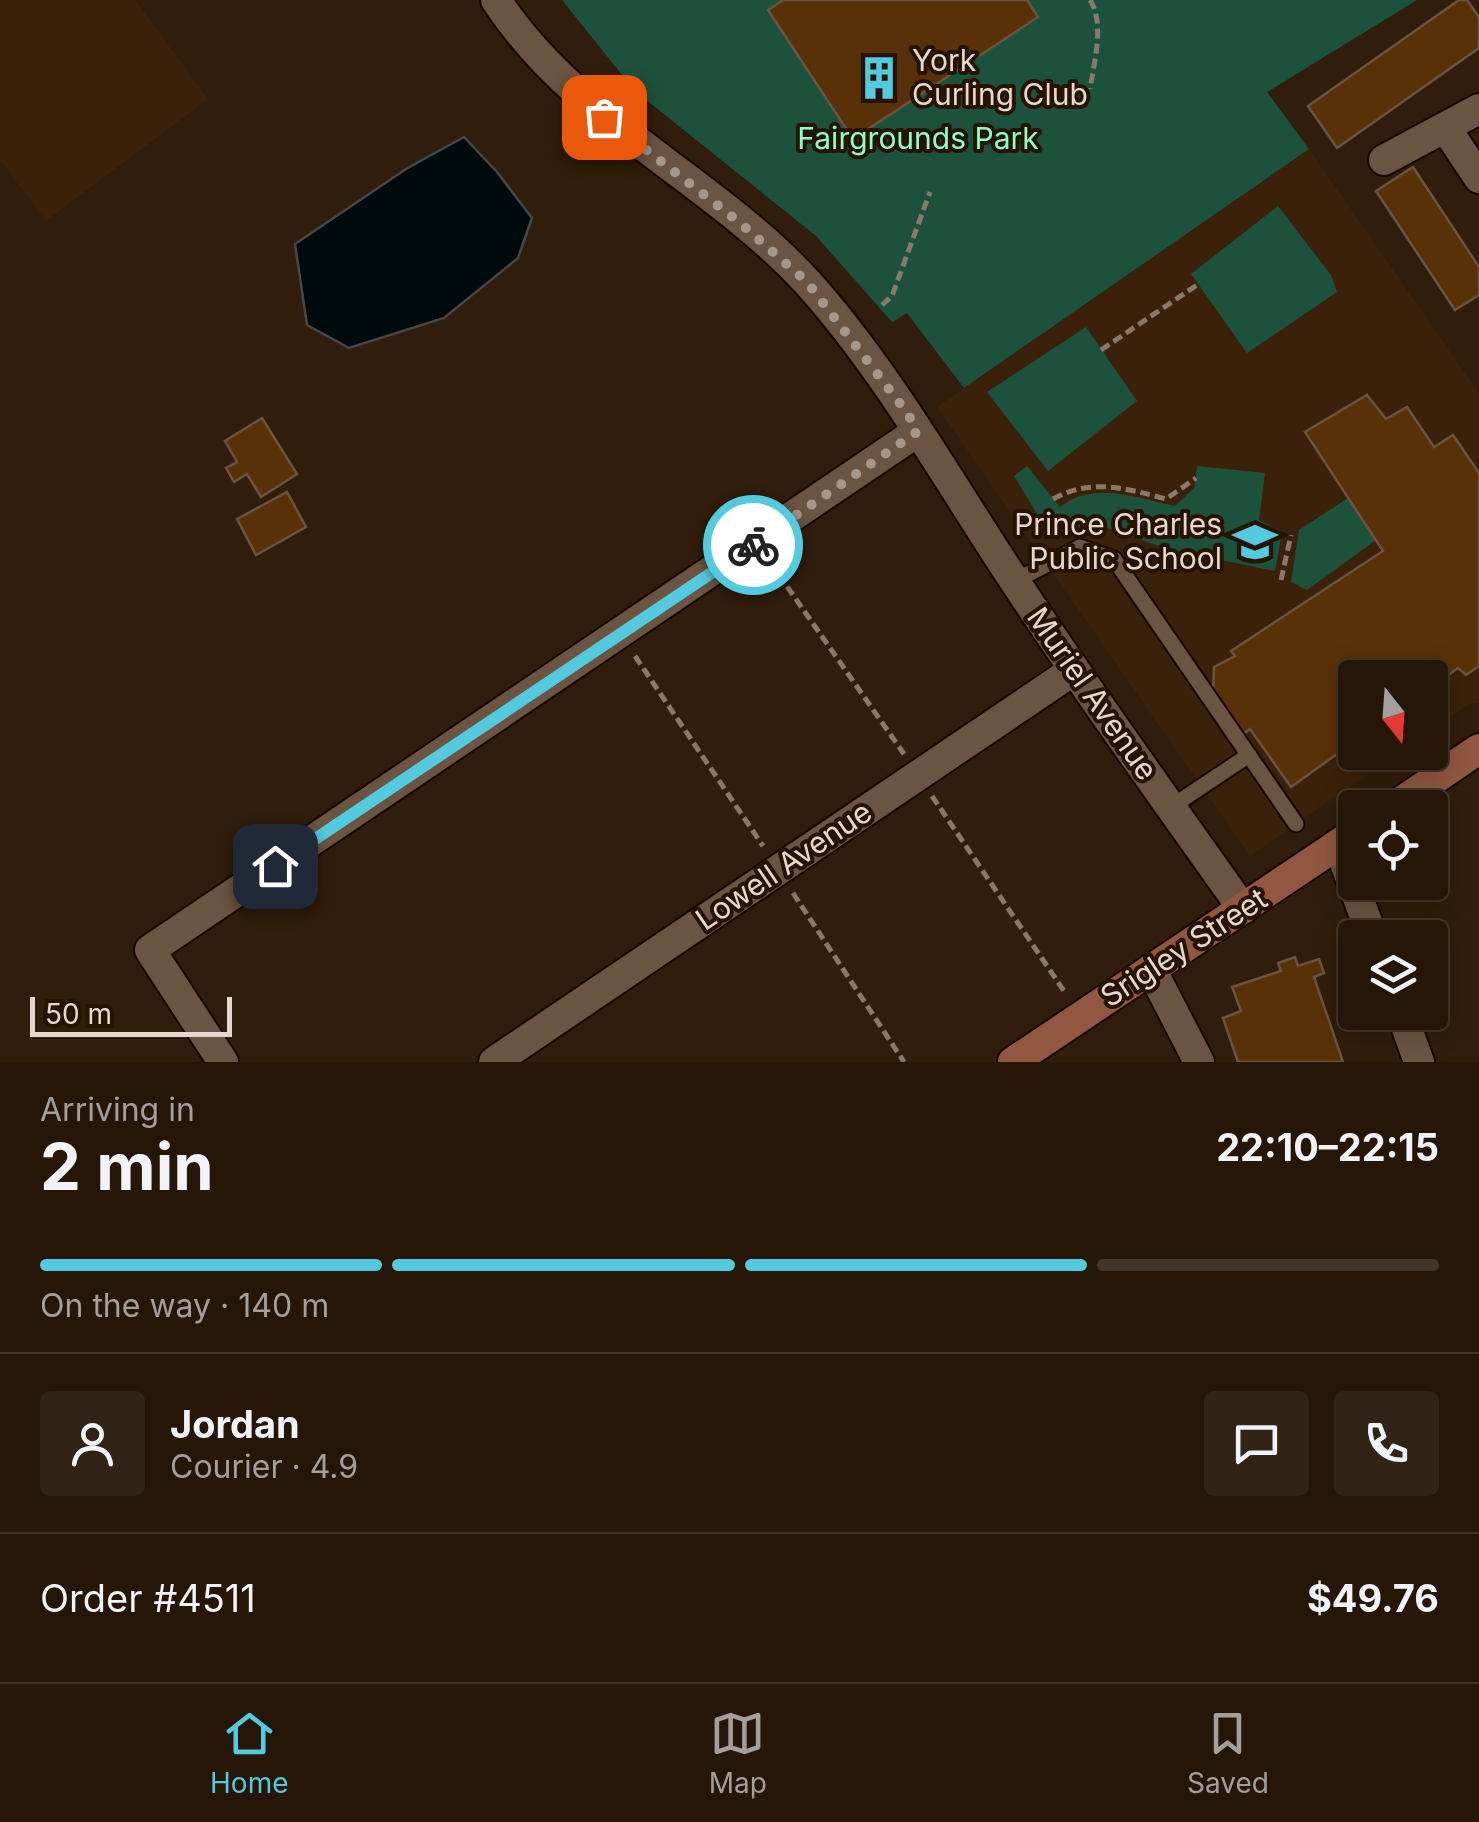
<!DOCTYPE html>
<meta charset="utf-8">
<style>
:root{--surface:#251608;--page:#312316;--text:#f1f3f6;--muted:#a39f9c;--line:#423529;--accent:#54cade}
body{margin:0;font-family:Inter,sans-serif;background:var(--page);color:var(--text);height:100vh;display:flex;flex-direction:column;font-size:38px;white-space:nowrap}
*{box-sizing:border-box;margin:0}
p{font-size:32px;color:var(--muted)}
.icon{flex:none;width:55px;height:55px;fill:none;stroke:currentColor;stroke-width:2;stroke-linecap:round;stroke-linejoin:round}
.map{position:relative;height:1062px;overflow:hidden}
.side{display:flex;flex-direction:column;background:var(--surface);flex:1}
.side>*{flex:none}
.needle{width:65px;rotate:163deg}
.controls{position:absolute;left:1338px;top:660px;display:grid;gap:20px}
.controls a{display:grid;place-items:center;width:110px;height:110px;border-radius:10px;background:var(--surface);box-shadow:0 5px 25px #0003,0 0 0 2px var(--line);font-size:50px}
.scale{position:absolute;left:30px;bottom:25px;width:202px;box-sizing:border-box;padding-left:10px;border:5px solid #e6d8ce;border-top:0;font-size:28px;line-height:35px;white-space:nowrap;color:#e6d8ce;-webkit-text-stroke:8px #271303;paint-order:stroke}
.pin{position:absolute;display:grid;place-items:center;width:85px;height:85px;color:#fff;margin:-42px;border-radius:20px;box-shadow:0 5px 15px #0006}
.courier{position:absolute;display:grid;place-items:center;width:100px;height:100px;margin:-50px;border:8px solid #54cade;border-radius:50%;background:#fff;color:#222;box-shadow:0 2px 12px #0007}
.overview em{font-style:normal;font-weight:700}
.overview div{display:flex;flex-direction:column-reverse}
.overview{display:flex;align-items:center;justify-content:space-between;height:170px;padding:0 40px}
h1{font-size:65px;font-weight:700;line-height:75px}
.bar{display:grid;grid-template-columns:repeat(4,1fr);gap:15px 10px;align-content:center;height:120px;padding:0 40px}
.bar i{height:12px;border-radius:8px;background:var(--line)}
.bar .current{background:var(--accent)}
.bar p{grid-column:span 4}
.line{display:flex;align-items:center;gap:25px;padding:0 40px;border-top:2px solid var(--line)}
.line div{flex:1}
.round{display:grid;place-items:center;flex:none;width:105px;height:105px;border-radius:10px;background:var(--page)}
.menu{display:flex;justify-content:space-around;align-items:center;height:140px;border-top:2px solid var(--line);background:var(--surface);font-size:28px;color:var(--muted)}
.menu a{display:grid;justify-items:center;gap:5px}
.menu .current{color:var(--accent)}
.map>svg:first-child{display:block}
.built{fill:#3b210a}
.green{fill:#1c523c}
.water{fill:#010a0d;stroke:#464847;stroke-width:2.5}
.building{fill:#593108;stroke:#6a5340;stroke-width:2.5}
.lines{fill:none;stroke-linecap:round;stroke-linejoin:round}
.lane-casing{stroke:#180600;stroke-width:19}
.street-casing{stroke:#180600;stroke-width:34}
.secondary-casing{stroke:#180600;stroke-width:34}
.path{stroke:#8a796b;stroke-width:5;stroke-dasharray:10 5;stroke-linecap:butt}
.lane{stroke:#6c5442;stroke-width:15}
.street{stroke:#6c5442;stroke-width:30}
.secondary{stroke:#915741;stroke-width:30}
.done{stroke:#a7978a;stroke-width:10;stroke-dasharray:0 18}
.route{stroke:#54cade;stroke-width:12}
.labels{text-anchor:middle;stroke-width:8;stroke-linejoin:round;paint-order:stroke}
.poi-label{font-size:30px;fill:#e6d8ce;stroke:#271303;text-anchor:start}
.park-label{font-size:30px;fill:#8effcc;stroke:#271303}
.street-label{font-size:30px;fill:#e6d8ce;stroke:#271303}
</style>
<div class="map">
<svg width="1479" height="1062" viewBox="0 0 1479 1062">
<rect width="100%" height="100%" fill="#311d0b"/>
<g class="built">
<polygon points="0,0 135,0 208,99 46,221 0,160"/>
<polygon points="1309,149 1479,393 1479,703 1469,704 1430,731 1430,678 1355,678 1355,752 1399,753 1250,856 937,407"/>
</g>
<g class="green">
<polygon points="562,0 1417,0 1267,92 1309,149 964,388 907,313 892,322 816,236 635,91"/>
<polygon points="1278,206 1331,275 1337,292 1247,353 1191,274"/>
<polygon points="1086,327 1137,401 1048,471 987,392"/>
<path d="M1027,466L1060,507C1094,480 1136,498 1175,506L1195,487L1197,466L1265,473L1259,520L1282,532L1275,571L1168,549L1090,522L1052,539L1014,476Z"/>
<polygon points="1348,498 1376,540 1307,590 1291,582 1299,530"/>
</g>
<polygon class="water" points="464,137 497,172 532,218 518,258 444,318 349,348 307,325 295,244 406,169"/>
<g class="building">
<polygon points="783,0 1027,0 1038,17 853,139 768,10"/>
<polygon points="1459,0 1467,0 1479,17 1479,48 1337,148 1308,106"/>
<polygon points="1413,167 1479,267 1479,295 1455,310 1376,191"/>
<polygon points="1367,395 1386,419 1407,407 1434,447 1453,435 1479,473 1479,666 1466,675 1458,668 1430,688 1430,678 1355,678 1355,741 1291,787 1250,729 1242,735 1213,695 1214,667 1235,656 1231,651 1383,551 1305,432"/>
<polygon points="262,418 297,474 261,497 247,474 234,482 226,468 237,462 225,441"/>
<polygon points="287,492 306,527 256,555 237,519"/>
<polygon points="1295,957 1298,966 1319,959 1324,973 1314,977 1343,1062 1238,1062 1223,1018 1241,1011 1232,987 1281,971 1278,963"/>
</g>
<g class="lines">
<g class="lane-casing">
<g id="lane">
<polyline points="1015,581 1080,547 1114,559 1296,824"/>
<polyline points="1171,807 1249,755"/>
</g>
</g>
<g class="street-casing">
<g id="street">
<path d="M496,0C575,121 713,179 808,283C885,369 943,472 1006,568C1082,684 1163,796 1243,909"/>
<polyline points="1447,130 1479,178"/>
<polyline points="1384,160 1479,109"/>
<polyline points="1338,844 1373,938"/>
<polyline points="1151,969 1199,1062"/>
<polyline points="1401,1012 1419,1062"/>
<polyline points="223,1062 150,950 917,432"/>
<polyline points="494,1062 1074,670"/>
</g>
</g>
<g class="secondary-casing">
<g id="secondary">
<polyline points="1392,808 1479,749"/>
<polyline points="1013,1062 1355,833"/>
</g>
</g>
<g class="path">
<path d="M1090,0C1105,23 1094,63 1090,89"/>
<polyline points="882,305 892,296 930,192"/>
<polyline points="1101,350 1197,285"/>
<path d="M1053,499C1091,478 1125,488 1166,499L1196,478"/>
<polyline points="770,562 904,754"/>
<polyline points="1281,580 1291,535"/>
<polyline points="635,656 763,846"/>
<polyline points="932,796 1066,994"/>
<polyline points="793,893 904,1062"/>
</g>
<use href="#lane" class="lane"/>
<use href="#street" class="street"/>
<use href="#secondary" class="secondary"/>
</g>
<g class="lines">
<polyline class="done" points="604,117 739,222 807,282 908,414 917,432 753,545"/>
<polyline class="route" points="275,866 753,545"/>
</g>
<defs>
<g id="building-bare" transform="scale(3.45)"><path d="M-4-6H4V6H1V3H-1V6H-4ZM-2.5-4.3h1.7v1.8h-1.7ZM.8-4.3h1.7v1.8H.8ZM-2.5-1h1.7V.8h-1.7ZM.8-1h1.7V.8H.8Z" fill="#54cade" stroke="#271303" stroke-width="2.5" paint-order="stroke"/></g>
<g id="school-bare" transform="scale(3.45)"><path d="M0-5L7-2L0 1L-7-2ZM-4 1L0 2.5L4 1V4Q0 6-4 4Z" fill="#54cade" stroke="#271303" stroke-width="2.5" paint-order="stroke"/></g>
</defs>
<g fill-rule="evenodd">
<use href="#building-bare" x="879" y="78"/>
<use href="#school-bare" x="1255" y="542"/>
</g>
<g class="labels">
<g class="poi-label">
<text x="912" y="71">York<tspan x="912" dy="34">Curling Club</tspan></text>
<text x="1222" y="535" text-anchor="end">Prince Charles<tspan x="1222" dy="34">Public School</tspan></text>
</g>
<g class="park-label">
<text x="918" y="149">Fairgrounds Park</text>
</g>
<g class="street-label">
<text transform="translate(1092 694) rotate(55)" y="10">Muriel Avenue</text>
<text transform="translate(784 866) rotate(-34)" y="10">Lowell Avenue</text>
<text transform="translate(1184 948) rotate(-33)" y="10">Srigley Street</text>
</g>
</g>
</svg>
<div class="controls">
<a><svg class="needle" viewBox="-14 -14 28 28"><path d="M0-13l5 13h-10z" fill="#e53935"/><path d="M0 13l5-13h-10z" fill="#a39f9c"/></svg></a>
<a><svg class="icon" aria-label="locate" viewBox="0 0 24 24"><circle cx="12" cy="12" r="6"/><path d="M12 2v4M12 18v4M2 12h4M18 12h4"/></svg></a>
<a><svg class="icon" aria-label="layers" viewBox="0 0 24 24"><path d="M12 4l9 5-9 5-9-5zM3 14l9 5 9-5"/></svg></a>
</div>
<div class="scale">50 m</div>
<div class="pin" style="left:604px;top:117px;background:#ea580c"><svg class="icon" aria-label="bag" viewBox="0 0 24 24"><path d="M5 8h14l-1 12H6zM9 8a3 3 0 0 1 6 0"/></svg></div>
<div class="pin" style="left:275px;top:866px;background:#1f2937"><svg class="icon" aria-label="home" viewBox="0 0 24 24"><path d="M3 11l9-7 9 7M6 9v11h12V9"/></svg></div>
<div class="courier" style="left:753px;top:545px"><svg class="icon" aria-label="bike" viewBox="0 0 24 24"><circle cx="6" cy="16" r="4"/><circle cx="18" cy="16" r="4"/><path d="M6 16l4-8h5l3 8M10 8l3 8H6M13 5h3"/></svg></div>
</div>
<section class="side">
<div class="overview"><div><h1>2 min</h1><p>Arriving in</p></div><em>22:10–22:15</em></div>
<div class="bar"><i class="current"></i><i class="current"></i><i class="current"></i><i></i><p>On the way · 140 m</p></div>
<div class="line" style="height:180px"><a class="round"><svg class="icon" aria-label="person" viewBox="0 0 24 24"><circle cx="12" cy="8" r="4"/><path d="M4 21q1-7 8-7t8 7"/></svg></a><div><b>Jordan</b><p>Courier · 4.9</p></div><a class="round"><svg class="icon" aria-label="chat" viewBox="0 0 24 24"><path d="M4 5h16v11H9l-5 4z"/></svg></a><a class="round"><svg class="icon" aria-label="phone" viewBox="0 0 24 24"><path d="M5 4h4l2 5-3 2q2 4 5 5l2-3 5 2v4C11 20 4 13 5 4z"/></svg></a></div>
<div class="line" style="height:130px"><div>Order #4511</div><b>$49.76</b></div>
</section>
<nav class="menu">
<a class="current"><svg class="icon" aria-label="home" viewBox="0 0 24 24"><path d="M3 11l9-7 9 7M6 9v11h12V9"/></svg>Home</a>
<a><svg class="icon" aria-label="map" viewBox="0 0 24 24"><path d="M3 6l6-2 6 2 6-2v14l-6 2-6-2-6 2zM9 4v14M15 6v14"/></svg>Map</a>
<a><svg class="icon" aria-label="saved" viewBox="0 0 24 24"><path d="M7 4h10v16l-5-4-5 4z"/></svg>Saved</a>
</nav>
